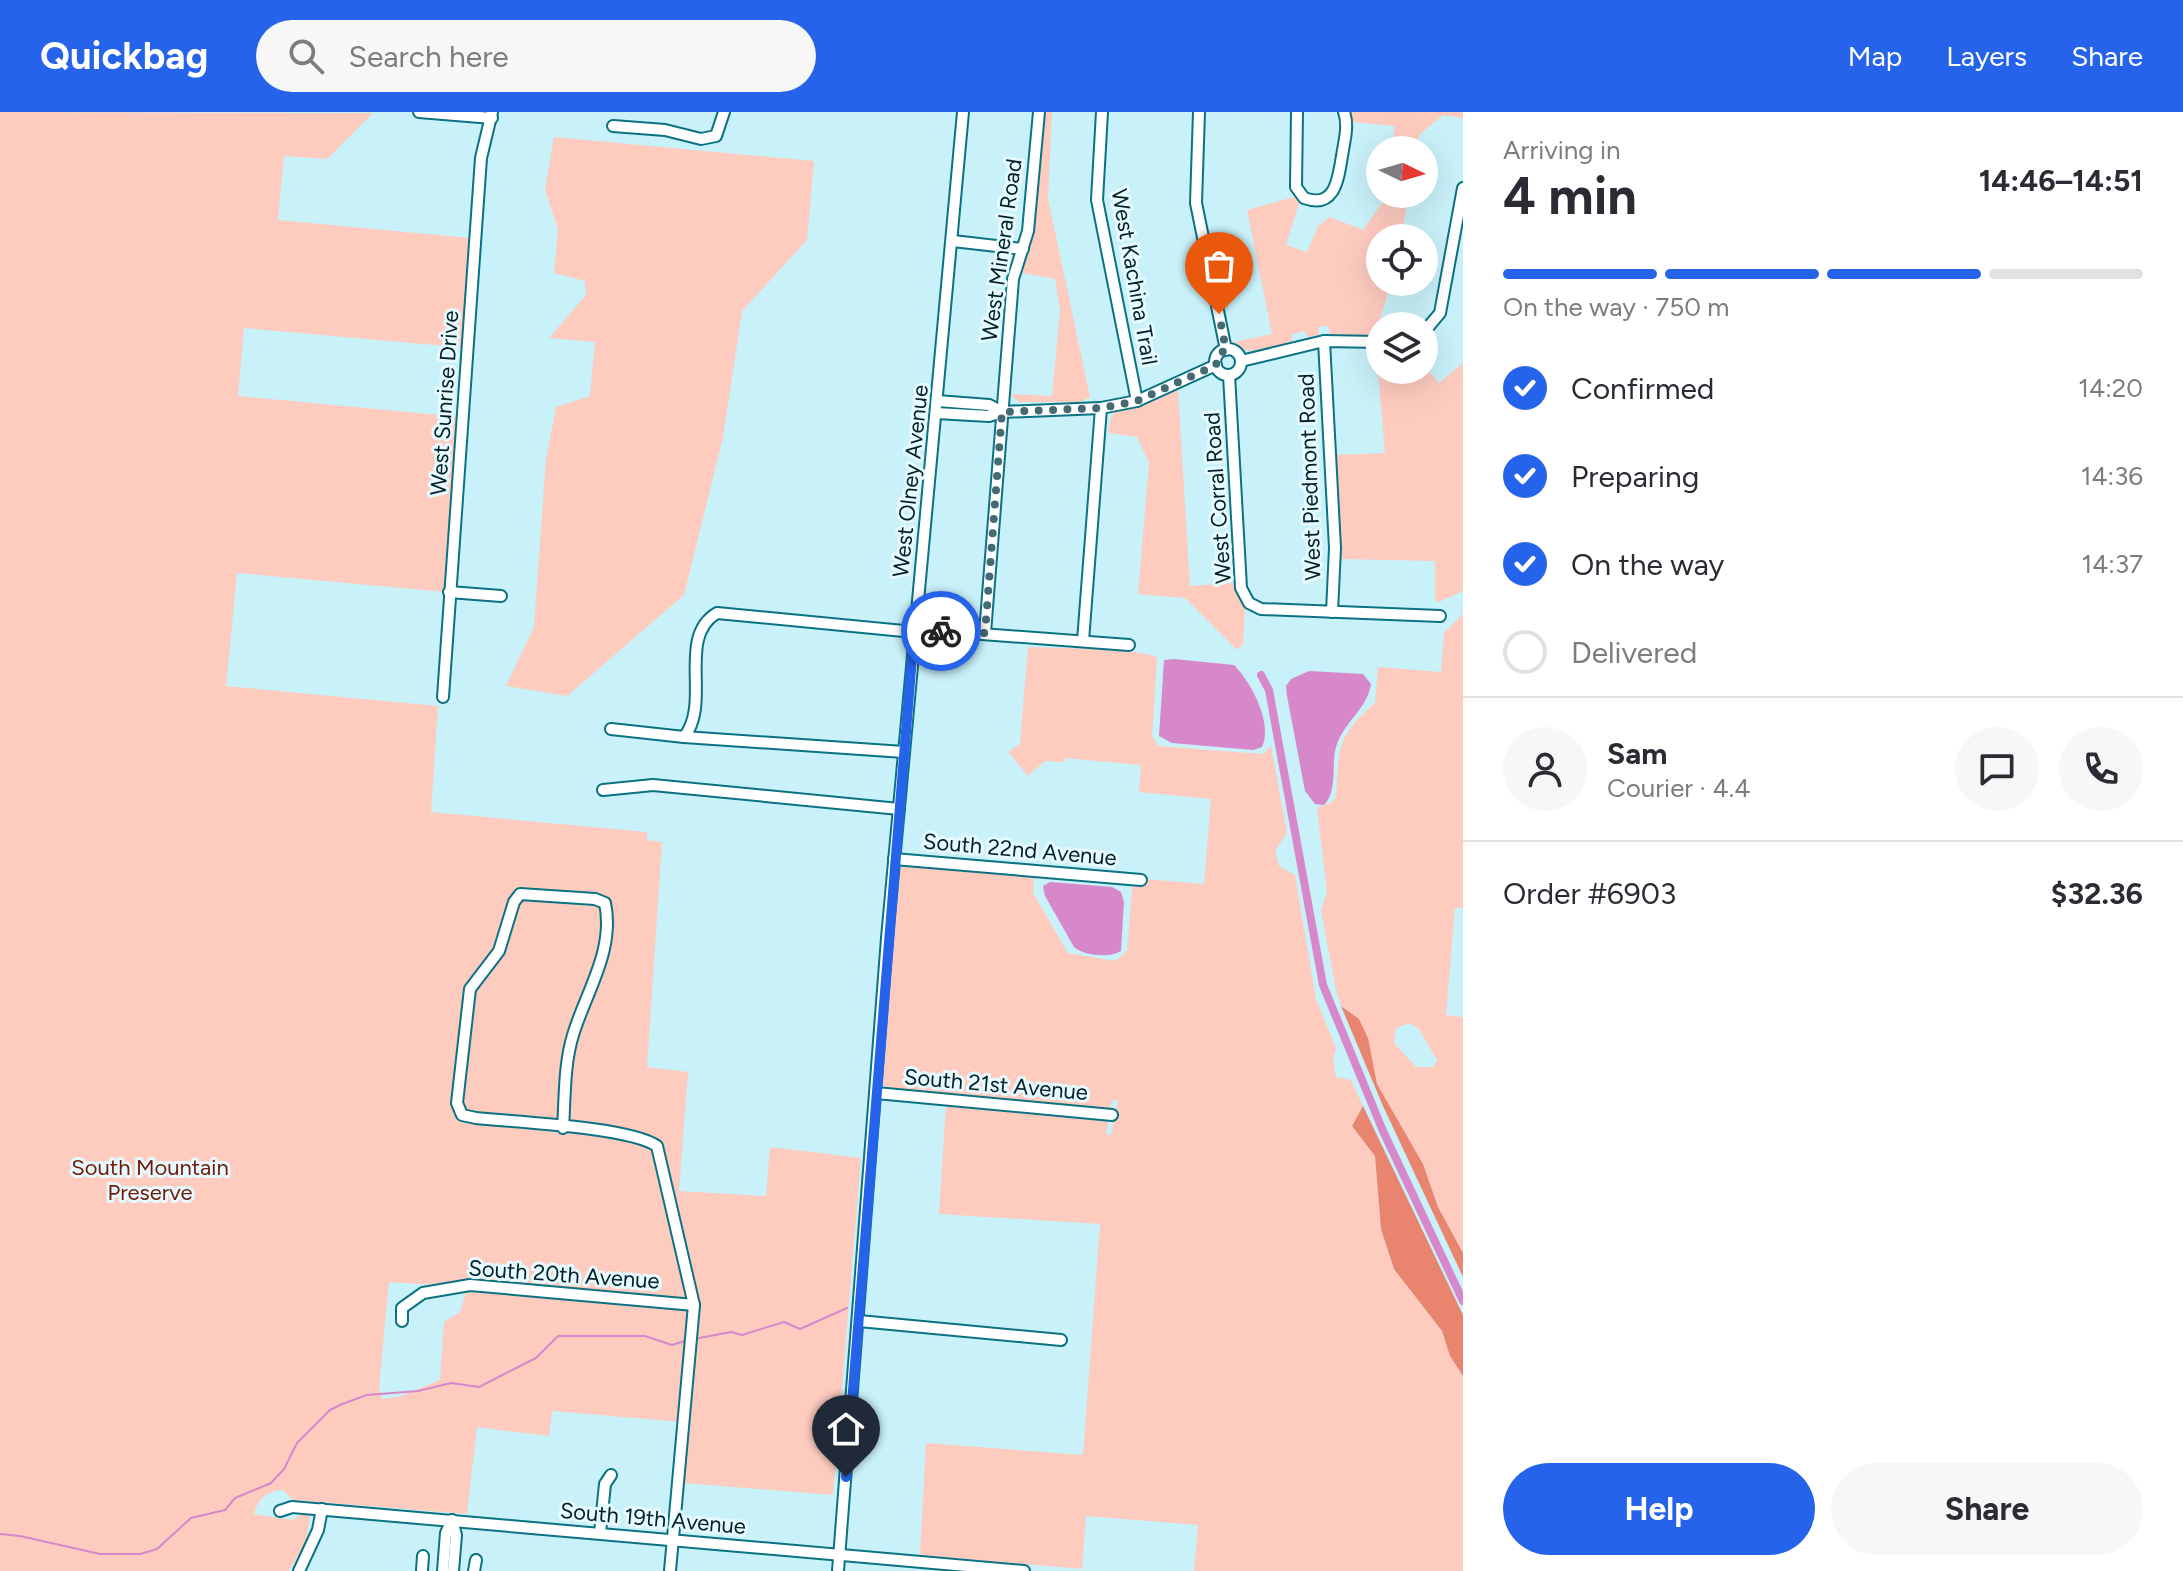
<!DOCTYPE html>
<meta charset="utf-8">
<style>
:root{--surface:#fff;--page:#f7f7f7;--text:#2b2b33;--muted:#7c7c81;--line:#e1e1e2;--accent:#2563eb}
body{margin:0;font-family:Figtree,sans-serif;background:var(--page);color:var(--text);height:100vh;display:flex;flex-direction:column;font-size:30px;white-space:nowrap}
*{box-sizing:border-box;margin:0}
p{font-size:26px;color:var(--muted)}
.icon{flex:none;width:44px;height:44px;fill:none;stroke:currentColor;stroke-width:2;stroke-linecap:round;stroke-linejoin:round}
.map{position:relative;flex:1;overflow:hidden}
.panel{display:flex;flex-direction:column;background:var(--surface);width:720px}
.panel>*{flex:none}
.needle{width:52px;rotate:95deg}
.tools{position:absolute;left:1366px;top:24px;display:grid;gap:16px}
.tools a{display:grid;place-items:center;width:72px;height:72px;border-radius:50%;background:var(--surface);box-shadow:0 8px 32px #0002;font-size:40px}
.pin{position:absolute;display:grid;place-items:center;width:68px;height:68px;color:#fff;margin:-82px -34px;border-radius:50% 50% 50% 0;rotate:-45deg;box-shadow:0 0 8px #0007}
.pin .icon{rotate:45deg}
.courier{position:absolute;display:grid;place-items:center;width:80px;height:80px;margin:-40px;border:6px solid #2563eb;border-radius:50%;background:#fff;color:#222;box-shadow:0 2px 10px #0007}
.head em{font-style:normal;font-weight:700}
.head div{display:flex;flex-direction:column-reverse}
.head{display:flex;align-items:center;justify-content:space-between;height:136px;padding:0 40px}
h1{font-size:52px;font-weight:700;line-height:60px}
.bar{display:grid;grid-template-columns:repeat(4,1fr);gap:12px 8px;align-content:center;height:96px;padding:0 40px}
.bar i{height:10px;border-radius:6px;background:var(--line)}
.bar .current{background:var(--accent)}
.bar p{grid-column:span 4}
.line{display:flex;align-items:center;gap:20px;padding:0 40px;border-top:2px solid var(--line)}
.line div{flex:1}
.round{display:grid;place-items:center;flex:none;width:84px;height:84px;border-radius:42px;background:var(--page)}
ol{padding:0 40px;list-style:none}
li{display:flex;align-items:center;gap:24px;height:88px}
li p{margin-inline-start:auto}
li .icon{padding:8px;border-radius:50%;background:var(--accent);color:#fff;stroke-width:4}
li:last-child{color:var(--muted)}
li i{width:44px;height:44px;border:4px solid var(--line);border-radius:50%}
.button{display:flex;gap:16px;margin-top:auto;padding:16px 40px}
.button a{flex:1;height:92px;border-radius:48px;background:var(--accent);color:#fff;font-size:32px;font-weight:700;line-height:92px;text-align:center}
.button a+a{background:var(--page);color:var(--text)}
header{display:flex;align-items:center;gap:48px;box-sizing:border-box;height:112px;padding:0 40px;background:var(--accent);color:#fff}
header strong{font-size:38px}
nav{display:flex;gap:44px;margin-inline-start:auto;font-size:28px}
.search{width:560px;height:72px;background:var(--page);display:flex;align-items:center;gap:20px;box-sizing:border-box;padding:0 28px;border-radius:44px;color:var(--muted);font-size:30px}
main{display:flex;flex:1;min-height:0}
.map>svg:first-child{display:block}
.green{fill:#fecbbf;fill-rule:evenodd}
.forest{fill:#e9856f}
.water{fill:#d788ca}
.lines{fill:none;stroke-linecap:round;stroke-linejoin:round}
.stream{stroke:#d788ca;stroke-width:2}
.canal{stroke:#d788ca;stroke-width:8}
.minor-casing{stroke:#0a7283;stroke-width:14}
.minor{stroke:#fff;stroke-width:10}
.done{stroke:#466a72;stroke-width:8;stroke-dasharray:0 14.4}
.route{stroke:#2563eb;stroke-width:10}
.labels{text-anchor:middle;stroke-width:6;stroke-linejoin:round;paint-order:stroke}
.street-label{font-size:22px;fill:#002128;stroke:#e6faff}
.park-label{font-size:22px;fill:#711906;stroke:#e6faff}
</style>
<header>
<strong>Quickbag</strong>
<div class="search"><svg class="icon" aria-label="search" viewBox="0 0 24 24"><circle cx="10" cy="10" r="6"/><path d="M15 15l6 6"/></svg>Search here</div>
<nav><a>Map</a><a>Layers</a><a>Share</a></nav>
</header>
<main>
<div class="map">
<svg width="1463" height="1459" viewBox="0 0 1463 1459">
<rect width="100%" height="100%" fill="#c9f1fa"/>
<g class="green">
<path d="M0,0L373,1L327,47L284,44L278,108L470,126L465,182L469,236L244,216L238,284L461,305L445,480L237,461L226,574L438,594L431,700L647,720V728L662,730L647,955L688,960L679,1079L766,1084L770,1035L861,1046L833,1383L684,1371L697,1187L468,1169L436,1173L389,1170L379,1275L382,1287L399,1285L440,1268L444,1210L460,1200L467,1177L690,1196L681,1310L552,1299L549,1324L477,1315L467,1402L293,1388L283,1378C266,1379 258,1387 254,1402L293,1408L301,1402L310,1403L306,1430L289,1459H0Z"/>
<polygon points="1044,0 1052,0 1048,87 1090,285 1080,290 1019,290 1010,282 1052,284 1060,198 1055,167 1022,161 1034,120"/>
<polygon points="1350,0 1463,0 1463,6 1443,3 1419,23 1416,38 1391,38 1395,14 1352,10"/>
<polygon points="554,25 814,49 807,128 742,199 723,325 684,483 567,584 506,574 534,515 546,347 556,295 590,284 595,230 549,226 586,183 585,169 554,161 558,117 545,78"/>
<path d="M1384,82H1409L1401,126H1380V170H1391L1380,207L1417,214H1380V225L1330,222L1329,214L1318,215L1319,223L1307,225L1305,219L1292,222V229C1274,234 1249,248 1234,230L1272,222L1247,98L1294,85L1299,91L1286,133L1307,140L1318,114L1330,105L1363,118L1382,91Z"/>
<polygon points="1376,236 1380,237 1380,258 1424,258 1424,254 1439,271 1463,251 1463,479 1439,490 1435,488 1435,449 1340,447 1336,343 1385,341"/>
<polygon points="1178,278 1190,474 1232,471 1245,495 1243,532 1237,538 1185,486 1138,482 1149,351 1137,325 1108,321 1111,305 1116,300"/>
<path d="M1463,502V796H1455L1446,903L1463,905V1141L1438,1095L1423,1052L1377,972L1359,907L1341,894L1336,878L1321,799L1327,779L1317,696L1331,691L1336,685C1339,636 1336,625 1375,591L1378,555L1441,560L1444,521ZM1410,911L1419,917L1437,948L1433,955H1416L1394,931L1396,916Z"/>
<polygon points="1028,535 1124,538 1155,544 1157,547 1152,624 1158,634 1263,642 1271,634 1287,721 1275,739 1279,754 1295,763 1316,887 1336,936 1333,948 1336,965 1351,968 1363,994 1352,1014 1375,1044 1381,1117 1394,1157 1442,1219 1450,1244 1463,1264 1463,1459 1194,1459 1198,1413 1086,1404 1082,1457 920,1443 926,1331 1083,1343 1100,1112 939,1102 946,991 1109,1008 1106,1022 1111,1023 1118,989 1112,988 1109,998 896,979 884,973 881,963 900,754 910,750 1034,761 1033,781 1068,841 1115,849 1127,839 1133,766 1204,772 1211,687 1139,680 1141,653 1065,646 1065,650 1045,649 1028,664 1008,640 1020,632"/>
</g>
<g class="forest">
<polygon points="1341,894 1359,907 1368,926 1377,972 1423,1052 1438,1095 1463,1141 1463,1165 1383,994"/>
<polygon points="1363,994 1463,1203 1463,1264 1450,1244 1442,1219 1394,1157 1381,1117 1375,1044 1352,1014"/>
</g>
<g class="water">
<path d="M1174,547L1234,553C1251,570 1273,611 1262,635L1253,638L1172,631L1159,624L1164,548Z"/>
<path d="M1309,559L1363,562L1371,572C1367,597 1346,608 1337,632C1330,650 1339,678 1324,693L1315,692L1305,679L1287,584L1286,574L1291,567Z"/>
<path d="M1050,770L1112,775L1121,780L1124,790L1121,839C1110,846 1084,844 1074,835L1045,784L1043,774Z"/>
</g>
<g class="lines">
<g class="stream">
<polyline points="694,1227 731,1220 742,1223 784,1210 800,1217 847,1196"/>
<polyline points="0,1422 20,1424 100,1442 140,1442 157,1437 191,1406 225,1398 235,1386 271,1371 284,1357 297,1331 330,1298 342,1292 367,1283 418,1279 451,1271 479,1275 536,1246 558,1224 645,1224 672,1233 688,1228"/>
</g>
<polyline class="canal" points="1261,563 1269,578 1323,873 1383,1019 1463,1189"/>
<g class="minor-casing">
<g id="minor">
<polyline points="419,0 492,6"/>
<polyline points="1102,0 1097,88 1137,289"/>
<polyline points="1199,0 1196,91 1226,238"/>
<path d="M1297,0L1296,75L1304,86C1335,97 1338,68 1342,44C1344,30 1349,14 1344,0"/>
<polyline points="613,14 665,18 701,27 716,24 724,0"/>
<polyline points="953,129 1023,137"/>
<polyline points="1424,220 1440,201 1463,76"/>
<polyline points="1324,229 1335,436 1332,500"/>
<circle cx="1228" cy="250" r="13"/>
<polyline points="1241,249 1324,229 1380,230"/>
<polyline points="1229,263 1241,476 1249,491 1261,497 1440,504"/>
<polyline points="937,289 989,293 1002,300"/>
<polyline points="936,301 989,304 1002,300 1101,296 1137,289 1216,253"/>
<polyline points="449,480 501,484"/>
<polyline points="915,517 1129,533"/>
<polyline points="985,521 1013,167 1028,119 1039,0"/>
<polyline points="1083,529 1101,296"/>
<polyline points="443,585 481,46 492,0"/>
<path d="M611,617L684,625C712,591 676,525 717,501L914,520"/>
<polyline points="684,625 904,640"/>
<polyline points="603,678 653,673 899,697"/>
<polyline points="894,747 1141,768"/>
<polyline points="876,981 1112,1003"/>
<path d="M563,1016C565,986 564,952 573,923C586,880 615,838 605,791L595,787L520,782L514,790L499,839L470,877L457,991L462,1003L476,1006C515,1010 630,1015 657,1034L694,1193L670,1459"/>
<polyline points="402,1209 402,1196 423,1181 470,1173 694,1193"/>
<polyline points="859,1209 1061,1228"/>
<polyline points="280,1399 292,1395 1024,1459"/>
<polyline points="452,1408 456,1423 453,1459"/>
<polyline points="600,1421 605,1372 611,1363"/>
<polyline points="299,1459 318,1418 322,1397"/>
<polyline points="422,1459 423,1444"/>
<polyline points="443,1459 446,1421 452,1408"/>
<polyline points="474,1459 476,1448"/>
<polyline points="838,1459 887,826 963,0"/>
</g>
</g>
<use href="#minor" class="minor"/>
</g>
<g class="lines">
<polyline class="done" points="941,519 985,521 1002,300 1101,296 1137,289 1216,253 1219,242 1226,238 1219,202"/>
<polyline class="route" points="846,1365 914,520 915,517 941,519"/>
</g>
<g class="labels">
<g class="street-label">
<text transform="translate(1001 138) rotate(-82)" y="8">West Mineral Road</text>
<text transform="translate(1135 165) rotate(80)" y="8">West Kachina Trail</text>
<text transform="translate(444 291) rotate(-86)" y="8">West Sunrise Drive</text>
<text transform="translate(1309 365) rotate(-92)" y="8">West Piedmont Road</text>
<text transform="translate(910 369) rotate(-84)" y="8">West Olney Avenue</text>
<text transform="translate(1217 386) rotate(-94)" y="8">West Corral Road</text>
<text transform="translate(1020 737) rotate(5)" y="8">South 22nd Avenue</text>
<text transform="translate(996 972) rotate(5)" y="8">South 21st Avenue</text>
<text transform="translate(564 1162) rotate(4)" y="8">South 20th Avenue</text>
<text transform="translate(653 1406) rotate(5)" y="8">South 19th Avenue</text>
</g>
<g class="park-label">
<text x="150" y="1063">South Mountain<tspan x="150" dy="25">Preserve</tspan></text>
</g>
</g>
</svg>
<div class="tools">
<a><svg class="needle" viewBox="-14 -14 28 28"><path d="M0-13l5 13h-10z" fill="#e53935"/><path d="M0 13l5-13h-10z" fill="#7c7c81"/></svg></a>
<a><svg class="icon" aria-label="locate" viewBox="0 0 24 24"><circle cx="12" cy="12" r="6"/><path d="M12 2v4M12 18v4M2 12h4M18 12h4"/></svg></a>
<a><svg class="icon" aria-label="layers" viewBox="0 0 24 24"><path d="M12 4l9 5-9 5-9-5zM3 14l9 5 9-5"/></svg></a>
</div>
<div class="pin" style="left:1219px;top:202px;background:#ea580c"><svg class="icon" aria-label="bag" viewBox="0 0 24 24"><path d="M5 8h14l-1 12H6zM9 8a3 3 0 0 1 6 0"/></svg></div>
<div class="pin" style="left:846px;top:1365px;background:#1f2937"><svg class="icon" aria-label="home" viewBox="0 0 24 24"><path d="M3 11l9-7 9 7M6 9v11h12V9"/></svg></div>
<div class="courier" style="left:941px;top:519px"><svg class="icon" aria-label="bike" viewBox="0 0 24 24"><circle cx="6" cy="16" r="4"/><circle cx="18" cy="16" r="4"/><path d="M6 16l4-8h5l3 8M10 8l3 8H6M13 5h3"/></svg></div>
</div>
<section class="panel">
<div class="head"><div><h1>4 min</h1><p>Arriving in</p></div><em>14:46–14:51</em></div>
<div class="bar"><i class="current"></i><i class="current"></i><i class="current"></i><i></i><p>On the way · 750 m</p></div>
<ol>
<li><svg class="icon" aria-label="check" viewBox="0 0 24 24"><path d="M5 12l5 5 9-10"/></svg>Confirmed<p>14:20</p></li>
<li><svg class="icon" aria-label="check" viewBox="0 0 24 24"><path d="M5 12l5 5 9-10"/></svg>Preparing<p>14:36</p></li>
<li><svg class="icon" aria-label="check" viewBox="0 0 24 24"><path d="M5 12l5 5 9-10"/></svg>On the way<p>14:37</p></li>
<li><i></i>Delivered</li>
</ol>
<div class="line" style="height:144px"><a class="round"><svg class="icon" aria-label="person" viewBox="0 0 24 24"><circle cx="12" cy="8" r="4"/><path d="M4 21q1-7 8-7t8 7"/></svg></a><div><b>Sam</b><p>Courier · 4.4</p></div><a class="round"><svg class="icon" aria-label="chat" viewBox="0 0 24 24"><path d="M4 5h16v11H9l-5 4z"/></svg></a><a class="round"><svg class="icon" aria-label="phone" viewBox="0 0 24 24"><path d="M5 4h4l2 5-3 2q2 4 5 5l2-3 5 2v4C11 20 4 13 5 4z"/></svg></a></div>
<div class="line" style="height:104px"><div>Order #6903</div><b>$32.36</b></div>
<div class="button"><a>Help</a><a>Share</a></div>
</section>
</main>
